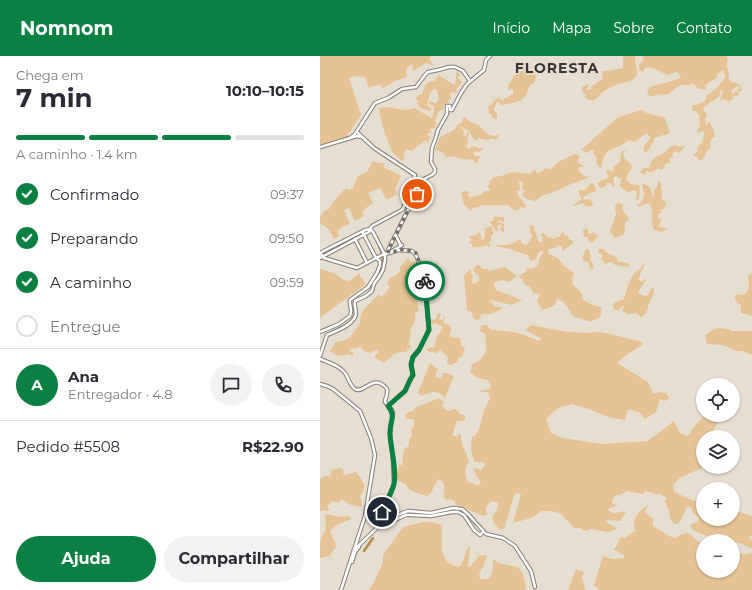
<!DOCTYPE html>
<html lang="pt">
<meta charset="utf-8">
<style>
:root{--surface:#fff;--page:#f2f2f3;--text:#2b2b33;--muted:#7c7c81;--line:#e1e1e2;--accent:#0b8043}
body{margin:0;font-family:Montserrat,sans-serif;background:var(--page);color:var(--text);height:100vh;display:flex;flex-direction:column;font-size:15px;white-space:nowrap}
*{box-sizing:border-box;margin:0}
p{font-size:13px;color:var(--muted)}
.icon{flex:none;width:22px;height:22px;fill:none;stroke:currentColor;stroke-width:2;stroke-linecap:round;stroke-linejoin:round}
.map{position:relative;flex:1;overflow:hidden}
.side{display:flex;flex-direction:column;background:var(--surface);width:320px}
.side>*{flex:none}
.controls{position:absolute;left:376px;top:322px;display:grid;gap:8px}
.controls a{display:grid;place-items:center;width:44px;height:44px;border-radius:50%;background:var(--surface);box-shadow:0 1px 3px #0004;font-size:20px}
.pin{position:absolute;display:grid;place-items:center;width:34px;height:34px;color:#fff;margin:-17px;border:2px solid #fff;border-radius:50%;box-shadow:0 1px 4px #0007}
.courier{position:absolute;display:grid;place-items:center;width:40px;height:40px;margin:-20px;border:3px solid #0b8043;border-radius:50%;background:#fff;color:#222;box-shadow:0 1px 5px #0007}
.overview em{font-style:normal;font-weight:700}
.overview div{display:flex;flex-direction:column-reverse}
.overview{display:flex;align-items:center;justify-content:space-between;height:68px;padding:0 16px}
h1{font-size:26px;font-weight:700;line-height:30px}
.bar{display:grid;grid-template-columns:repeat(4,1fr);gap:6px 4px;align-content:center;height:48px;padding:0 16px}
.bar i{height:5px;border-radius:3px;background:var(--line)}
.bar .selected{background:var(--accent)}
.bar p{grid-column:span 4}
.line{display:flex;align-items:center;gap:10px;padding:0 16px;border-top:1px solid var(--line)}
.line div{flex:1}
.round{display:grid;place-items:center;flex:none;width:42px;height:42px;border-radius:21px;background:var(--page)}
ol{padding:0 16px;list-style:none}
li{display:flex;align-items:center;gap:12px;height:44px}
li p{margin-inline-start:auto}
li .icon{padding:4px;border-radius:50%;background:var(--accent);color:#fff;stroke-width:4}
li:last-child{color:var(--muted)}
li i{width:22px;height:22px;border:2px solid var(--line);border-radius:50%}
.primary-button{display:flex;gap:8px;margin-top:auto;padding:8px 16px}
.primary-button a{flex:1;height:46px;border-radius:24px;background:var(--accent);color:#fff;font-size:16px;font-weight:700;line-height:46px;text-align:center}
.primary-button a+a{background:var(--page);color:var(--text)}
header{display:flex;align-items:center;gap:24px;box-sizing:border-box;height:56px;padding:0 20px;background:var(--accent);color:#fff}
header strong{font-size:19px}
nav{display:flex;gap:22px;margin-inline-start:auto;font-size:14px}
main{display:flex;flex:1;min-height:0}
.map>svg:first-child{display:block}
.green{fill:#e5c394}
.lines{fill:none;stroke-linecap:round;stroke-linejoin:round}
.river{stroke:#b48b4e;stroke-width:2.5}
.secondary-casing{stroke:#857d72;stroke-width:4.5}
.secondary{stroke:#fff;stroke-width:2.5}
.done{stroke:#767069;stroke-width:4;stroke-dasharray:0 7.2}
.route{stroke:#0b8043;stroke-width:5}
.labels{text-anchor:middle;stroke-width:3;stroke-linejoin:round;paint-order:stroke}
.district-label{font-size:14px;font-weight:bold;letter-spacing:1px;fill:#393530;stroke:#e7ded2}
</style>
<header>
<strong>Nomnom</strong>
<nav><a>Início</a><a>Mapa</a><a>Sobre</a><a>Contato</a></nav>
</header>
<main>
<section class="side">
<div class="overview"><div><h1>7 min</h1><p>Chega em</p></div><em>10:10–10:15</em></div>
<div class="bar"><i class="selected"></i><i class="selected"></i><i class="selected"></i><i></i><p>A caminho · 1.4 km</p></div>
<ol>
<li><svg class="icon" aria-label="check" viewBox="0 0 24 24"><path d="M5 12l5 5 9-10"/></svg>Confirmado<p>09:37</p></li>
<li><svg class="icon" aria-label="check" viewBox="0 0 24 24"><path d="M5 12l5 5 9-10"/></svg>Preparando<p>09:50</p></li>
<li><svg class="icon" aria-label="check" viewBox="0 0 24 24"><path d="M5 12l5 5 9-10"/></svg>A caminho<p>09:59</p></li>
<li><i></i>Entregue</li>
</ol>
<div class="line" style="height:72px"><b class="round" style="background:var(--accent);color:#fff">A</b><div><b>Ana</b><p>Entregador · 4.8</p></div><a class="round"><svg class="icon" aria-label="chat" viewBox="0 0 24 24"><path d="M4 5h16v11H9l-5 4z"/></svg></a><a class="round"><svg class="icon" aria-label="phone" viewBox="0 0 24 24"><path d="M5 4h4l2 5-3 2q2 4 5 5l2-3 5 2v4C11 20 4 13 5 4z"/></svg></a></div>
<div class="line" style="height:52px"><div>Pedido #5508</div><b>R$22.90</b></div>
<div class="primary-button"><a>Ajuda</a><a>Compartilhar</a></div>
</section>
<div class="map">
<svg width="432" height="534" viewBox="0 0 432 534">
<rect width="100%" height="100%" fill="#e7ded2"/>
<g class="green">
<polygon points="0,0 111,0 109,3 112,7 113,10 106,7 93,15 92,7 86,13 87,21 75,25 62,33 60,28 49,32 45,21 35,20 29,22 41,59 30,76 27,78 29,81 0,89"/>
<path d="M303,0H315C314,6 318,12 317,18C315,26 304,26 298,28C293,30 288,33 284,35C280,38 278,41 274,44H270L264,41L267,40L265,38L263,37L262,34V31L265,30L267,28L269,29L266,33L271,34L272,29H274L282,23L283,18L281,15C289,15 296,14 303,12Z"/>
<path d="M323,0H406C409,4 407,5 407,9C407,14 410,17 409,23L413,27L415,26C419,28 420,30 422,34L420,36L418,35L417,34L420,32L417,30L412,34L411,36L412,38L414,37L416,35L418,36L419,38L417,40H413L412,44L408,45L404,43L401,44L400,42L402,40V33L401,34L400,37L401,39L384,51L383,54L386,57L387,59L385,63L386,70H387V67L389,66L393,73L395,81L392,82L390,87L391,91L387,95H386V98L381,105L377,102L378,100L374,101L373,100L378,94L377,92L383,85L384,77L386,76L382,75L378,77L377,76L380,69L379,63L380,60L377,56L372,54V51L373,49H376L385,45L387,39L396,33L406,21L403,14L397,19V22L389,26L385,30L386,34L379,33L372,27L370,29H360L347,39L339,38L334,40H329L327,34C332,29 338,29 345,27C350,26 353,24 358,23L361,20L357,16L347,19C340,16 333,10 325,12L323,16L319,14V8L323,5Z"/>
<path d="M205,14L214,16L216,21L214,27C206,30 210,35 205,40C200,47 188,48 180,49L179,46H177L174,52V55L177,57V61L176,63L172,62V59L169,57L168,50L172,48L174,45L179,41L181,44H184L185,42H188L189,40L193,38V33L188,34L189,28C192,25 192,23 194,20C196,17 202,16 205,14Z"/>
<path d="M137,16L140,18L138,22L142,26L136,34L137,36L135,39V36L130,37L131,43L128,44L129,48L127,47L124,49L123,54L119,55L115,65L116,66V69L114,73L112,72L110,74L112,76L107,78L110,81L107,88L106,84C100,88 97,92 91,95L87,93L84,97V103L82,105L72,96L64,75L59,53C69,47 82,58 94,52L112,62L114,55V50L109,48V45L116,47C121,41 118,41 117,34L114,33L110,37L107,49L111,52V55C105,54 100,53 97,48L98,45L96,43C97,39 99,39 102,38C104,33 104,27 110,26C112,25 114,25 116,24V22L118,21L117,18L134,29C138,24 134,20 137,16Z"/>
<path d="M322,54C328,59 337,59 345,62L350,77L334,82V85L326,97L324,96V90L330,82L327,77L314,86L308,84C298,96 284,87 282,110L280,112L276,106L277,102L273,97L274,95L272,94L267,97L265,96L264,95L261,94L297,62L307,58H309L317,55Z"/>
<path d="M144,61L146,62C149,66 153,67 158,69C162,72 165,75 169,79L176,80L178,78L179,81H177V84L170,82L169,84C165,83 161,84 157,81L158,85L154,84C151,77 147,72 139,70V71L143,73L144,77L143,79L146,80L147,78L146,77L148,76L149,79L147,81L148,88L146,89L147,92L150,93L151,90L164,93L159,96L155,95L153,98L155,100H160V102L158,103L159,106L156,107L152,103C142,105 142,102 134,101C133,100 128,101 127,101L122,96L115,94L120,81C126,77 135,77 137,69L141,67Z"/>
<path d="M353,89L361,91L364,90V91L359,97L356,95L353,97V98L351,99L353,100V102L351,101L349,103L351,106L345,108L342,114L338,113L331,116L326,115V118L324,119L320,116L325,111L327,112L330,111C331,100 338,102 345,96C348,94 350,91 353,89Z"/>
<path d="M307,93L303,97C304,104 306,103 311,108L312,112L309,116L306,123C310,128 312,129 319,129L320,135L318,144H316L317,136L314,134L309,136H307C305,133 302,133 300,130L301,122H298V121L295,120C292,123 294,127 295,130L293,131L291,127H286V130L280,132L277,127L289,121L286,115L288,113L291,116L294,113V110L300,106L301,96Z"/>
<path d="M255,98L260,100L257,106L265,111H260L258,114L264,120L270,121L246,130L241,133L222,140L215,145L207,143L202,139L205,135L202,133L203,127L201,125H199L200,134L197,135C199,143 202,143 206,150L204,152L199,151V154L192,153L188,149C179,149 171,150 162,149L159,151L153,152L150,155L144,148L141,137L145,135L149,136L148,139L150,141L160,139L166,135H170L168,130L170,125L174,121L181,120L193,116L210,118L215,113L216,117L221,116L227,111L228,113H232C237,105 246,102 255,98Z"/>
<path d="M53,105L58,107H65L63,111L81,120L75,133L77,138L67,144L60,132L48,137L53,147L46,152L42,156L44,160L35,165L29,152L24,154L30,168L22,171L17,175L19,180L14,183C11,176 7,169 0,168V162L4,155L9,153L16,142L26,132L30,134L33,132L38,120L47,116Z"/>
<path d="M338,125H339L341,127L342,144L347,147L344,153H341V157L338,158V162L341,163L340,165L341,167L338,170L347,173V174H345L343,176L334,174C333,171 332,167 332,164C332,159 334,145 325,148C322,149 321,150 319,151L317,149L322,146L324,139L322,127L330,131L333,141H334V135L338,129Z"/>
<path d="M271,127C275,128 275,131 276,134L275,136H272L263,141V144L270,143L273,148L272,150L268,151L265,150L263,147L253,150V149L258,146L262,143L258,135L261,134H265Z"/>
<polygon points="299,147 303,149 302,153 309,163 305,167 305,174 303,179 295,182 290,175 296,159 295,152 296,148"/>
<polygon points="174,160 176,161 184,161 184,166 178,164 177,165 184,168 184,177 180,174 180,172 182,171 181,168 177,170 178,174 176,175 170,166 174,164"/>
<path d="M211,169L213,170L218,184L220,187L223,185L221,177H224L227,181L235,183L237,181H239L241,178L242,175L245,179L248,180L249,183L253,185V187L242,196V191L239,189L235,192L229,193L228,195L229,198L238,202L245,211L251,214L254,218L252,224L253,229C257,232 260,234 262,239C263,243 261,241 264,244C271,250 274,248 282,252L280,261L270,266L253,260C249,254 245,245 238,243L237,244L235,249L227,253H222L217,246L218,242L220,240V238L213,237L211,232L203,227V223L199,222V220L203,217H205L207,212L211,213L216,211L219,206V203L224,195C219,195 217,198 216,203L212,205L209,204L210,202L208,199H206L204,198L190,193L175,190L177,189C184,189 193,190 198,184H201L202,188L207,189L211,183L212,179L210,176V171Z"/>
<polygon points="267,169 268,176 270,178 273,176 278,180 272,187 268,185 268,181 264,181 263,174 267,172"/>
<polygon points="170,170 173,173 172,175 174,177 171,180 171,185 169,185 170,191 167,189 161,191 161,194 159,190 154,192 152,190 152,188 149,186 151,185 150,181 148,180 156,179 157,177 160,176 162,184 164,183 165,179 165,173"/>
<polygon points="266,193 269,193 269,196 271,200 270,205 273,207 274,212 272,213 269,212 269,207 267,205 264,206 262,202"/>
<polygon points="279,193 284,193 287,197 295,200 297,202 297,206 308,207 309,209 308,211 295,209 292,206 289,206 286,208 281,204 282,199 278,196"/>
<path d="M88,202L91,206L94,205L103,226L102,232L101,233L100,239L97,245L99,255L95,257V266L91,272L89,287L87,290V291L89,288L91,290L89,294L87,292V296C75,295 72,300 64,307L54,301L59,296L57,294L50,297L44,295L40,290L34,293L32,292L29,295L34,297L33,300L28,298C22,301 15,300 10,295L16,286L23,285L30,281L40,267L41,258L48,249L59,238L62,241L70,231L67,227L70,221L75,220L80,215V211Z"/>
<path d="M324,207L325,208L320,218L319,224L322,226L325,223L326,224L318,236L320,238L325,240L328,239L332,232H334L333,240L328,249V252L325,258L321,261L316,257L308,258L302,255L304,250H302L298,255L294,253L293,248L296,246L304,243C307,233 311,216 321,212Z"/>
<polygon points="159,209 162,213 167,213 169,215 185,211 197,220 189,226 182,224 175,226 174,229 176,234 202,244 192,249 170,244 174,250 183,252 171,258 162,258 160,260 160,263 156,264 153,261 152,256 147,255 144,220 147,216 151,213 151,217 153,219 152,226 154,228 159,224 160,222 153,214 155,210"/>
<polygon points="0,213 14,217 22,223 29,225 39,218 46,228 2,260 0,263"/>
<polygon points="431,217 432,217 432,260 421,257 421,249 418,248 414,241 417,238 421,239 426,237 429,231 428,220"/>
<path d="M117,258H121L119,263L122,264L124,260L125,261L123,267L130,269L131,275L129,280L135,282H140L141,289L145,293L142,301H139L137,307H134L132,309L127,308L128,301L120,294L117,297L111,296H109L107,294L110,291L114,292C115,288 116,282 118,279C120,276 122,275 123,271L115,267L114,269L110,266L111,263L114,264L116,263L117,260Z"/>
<path d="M163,269H167L171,274C189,275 203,277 219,285L222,283L205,274L211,269L248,276L266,277L279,276L290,278L322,286V289L306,299L297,307L328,326L333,338L339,336L346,337L349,342L345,345L340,343L336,356L325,363L319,356L308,353L305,364L288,361L271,354L252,348L238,352L226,363L231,377L242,382L283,388L328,385L354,365L360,377L368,380L377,367L386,359H403L395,370L392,378L393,381H383V411H385L361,421L353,429L354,436L372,444L383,447V463H413V454L432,460V480L428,481L432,484V493L420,487L413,486V485H393C387,478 377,478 371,472V468L376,467L379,463L372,455L371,451H367L359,467L355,468C349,464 351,463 349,456C349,453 346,449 345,446L346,442L341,438H336L325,435L323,438L307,435L300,439H296L293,442L292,447L298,450L291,451L288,454C296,460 298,455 306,456L300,465L286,464L287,467L297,472C287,480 281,473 269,473L268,475L263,474L260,472H254L240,457L230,455H222L211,462L193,467L201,438L195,437L184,473L180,474C165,459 178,461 178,447L172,445C167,449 165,451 167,458L164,460C155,456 144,453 135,448V445L130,443L126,444L124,441C124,433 126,427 119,423C113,428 114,436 107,440C99,437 89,437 86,428L77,424V416L79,409H82L84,393L89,390V384L92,380L91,374L94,370V363H86V358L89,356L93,355L95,352L109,346L119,342L124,346L122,350L126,354L130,355L132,353H136L141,359H145V364L143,365H137L132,379L137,381L139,378L141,379C140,388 147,397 149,406C144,412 145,418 147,425L158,430L161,427C159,422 154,418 154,412L161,414L164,411L165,407C161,405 157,407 154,405C151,394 150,391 152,380L154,381C160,375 161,364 163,357C165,352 168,346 170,342L168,336H162L159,335L170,333L171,329L168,324L158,322L150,317L152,308C168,302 167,293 165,278L159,275Z"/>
<polygon points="399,272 408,273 412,275 429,275 432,276 432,299 423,295 417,295 403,289 387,288 385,279 394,273"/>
<path d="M110,307L118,313L115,320L121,323L123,317H128L134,320L125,342C116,333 112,336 101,340L98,336Z"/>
<path d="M20,412L22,413L24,415L23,418L25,419L36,416C42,425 49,430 40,440V442L42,445V451L31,449L22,443L20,444L19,447L12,445L7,451L9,453L8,455L2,454L0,456V423L5,420H9L11,418L12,414Z"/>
<path d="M328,449L325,456L333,463V470L348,479L349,480L355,482L362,478L368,477L376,484L383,487V515H413V508L418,507V498H426L432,497V534H280L274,529L283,500L292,503L304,502V499L294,494L301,481L306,482L310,477L315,475C315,473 315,471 314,469C314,460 321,453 328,449Z"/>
<path d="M6,458L21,461L29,460L31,462V463C23,467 14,468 10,476L15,486L16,491L9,500L0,502C0,496 0,489 1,483C3,478 6,475 6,471C6,466 4,463 6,458Z"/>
<path d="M103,466H111L122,469C122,482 118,502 132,509C136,510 137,511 141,510L147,493L150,490L148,510L150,511L159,500L167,499C166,502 165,506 164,509C161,515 158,517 160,523C174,526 173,513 173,503L178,507L198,511L203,518L206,531L205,534H48L53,528L63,506V499L83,471Z"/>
<polygon points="256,513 264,516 262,522 266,534 248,534"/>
</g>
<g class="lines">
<g class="river">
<polyline points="59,190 62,197"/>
<polyline points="3,198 42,178"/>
<polyline points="62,209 63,202"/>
<polyline points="44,495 53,482"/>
</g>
<g class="secondary-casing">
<g id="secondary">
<polyline points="30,82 35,78 55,47 68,42 82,33 96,31 105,19 108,16 118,14 129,11 135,11 143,15 150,25"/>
<polyline points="0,91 37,80 41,81"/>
<polyline points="76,180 81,190"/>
<polyline points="35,183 47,207"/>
<polyline points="68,194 92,146 98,137 100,126 104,123 112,119 115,116 115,113 111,106 112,92 115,84 118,74 127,58 127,50 130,50 130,54 132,54 141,37 147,28 164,14 166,4 170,0"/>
<polyline points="0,197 4,202 37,212 62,199 79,194 92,195 96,199 104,221 109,274 99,294 93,301 91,310 93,319 90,324 85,335 68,350"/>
<polyline points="69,197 82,189"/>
<polyline points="0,202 49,176 50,173 45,174 0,197"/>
<path d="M0,276L19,268L30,260C33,254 29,249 30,244L48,231L57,217L60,209V205L56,202L43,177L44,175"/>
<path d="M7,279C16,275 34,269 36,258C36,254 34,250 35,245L46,240L52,235L54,228L59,221L63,214L65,204V199L53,176L50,173L52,170L80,155L83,153L95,119L54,92L38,77"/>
<polyline points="0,300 7,279"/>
<path d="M0,303C9,307 19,309 25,317C28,321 30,330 35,333C43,338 52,320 63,329C66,331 68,334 67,337C67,340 65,343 65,346L72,354L73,358L71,367L70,378L73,404L74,428L62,456L59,470L34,494"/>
<polyline points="0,328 7,330 13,333 40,355 51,382 55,399 45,460 21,534"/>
<polyline points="60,462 61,463 64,464 88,455 111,457 133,452 142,453 148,458 166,478 183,482 195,490 211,515 215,531"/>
<polyline points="61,470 86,459 90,459 111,460 132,456 138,456 144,459 154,474 160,479 163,476"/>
<polyline points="32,506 35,496 39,491"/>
</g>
</g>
<use href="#secondary" class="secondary"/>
</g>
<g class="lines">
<path class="done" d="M97,138L92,146L68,195L70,197C80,193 85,192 96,197L101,212L105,225"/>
<path class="route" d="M62,456C65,448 72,437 74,428C77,414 71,394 70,379C69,367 77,360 68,350L85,335L90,324L93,319L91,308L93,301L99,294L109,274L105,225"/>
</g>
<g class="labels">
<g class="district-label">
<text x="237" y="17">FLORESTA</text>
</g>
</g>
</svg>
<div class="controls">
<a><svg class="icon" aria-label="locate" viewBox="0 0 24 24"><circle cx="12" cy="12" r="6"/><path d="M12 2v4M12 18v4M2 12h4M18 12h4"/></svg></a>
<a><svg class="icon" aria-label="layers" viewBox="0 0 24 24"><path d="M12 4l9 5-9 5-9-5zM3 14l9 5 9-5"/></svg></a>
<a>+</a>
<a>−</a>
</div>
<div class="pin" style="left:97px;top:138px;background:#ea580c"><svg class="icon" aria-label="bag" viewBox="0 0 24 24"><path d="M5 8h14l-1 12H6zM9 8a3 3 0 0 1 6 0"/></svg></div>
<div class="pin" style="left:62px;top:456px;background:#1f2937"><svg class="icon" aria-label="home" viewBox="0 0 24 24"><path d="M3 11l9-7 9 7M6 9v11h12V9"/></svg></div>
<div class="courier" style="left:105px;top:225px"><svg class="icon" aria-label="bike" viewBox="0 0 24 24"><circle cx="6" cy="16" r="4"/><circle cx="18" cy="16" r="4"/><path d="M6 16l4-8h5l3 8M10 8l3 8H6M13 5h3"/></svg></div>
</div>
</main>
